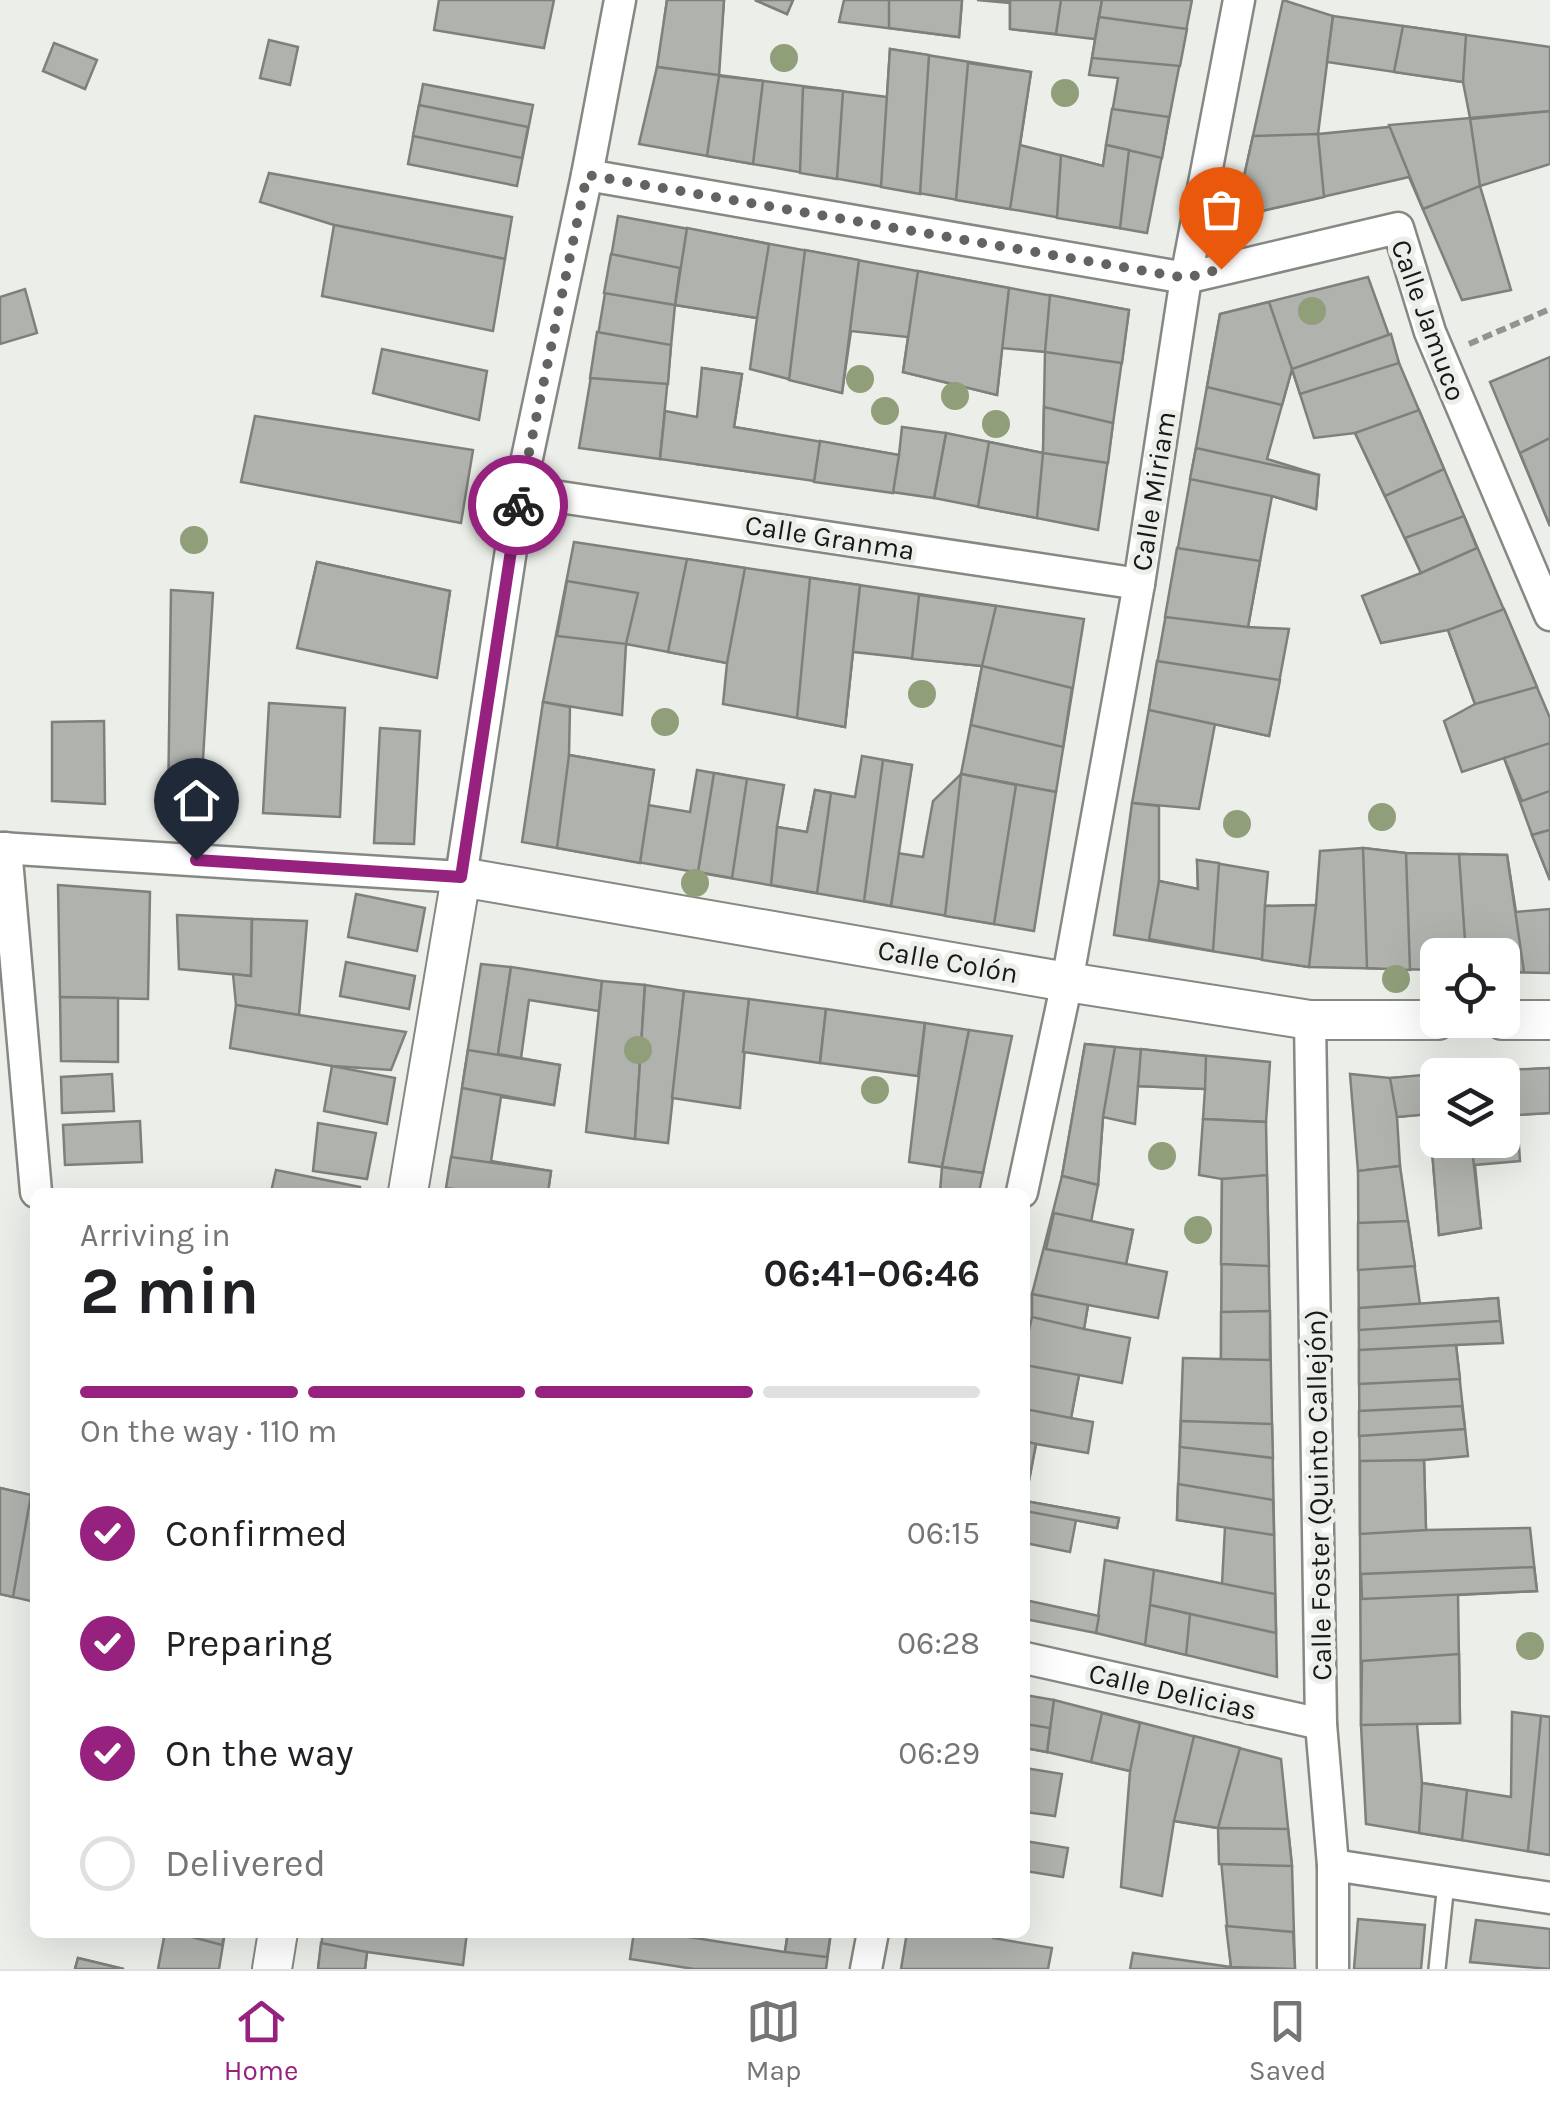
<!DOCTYPE html>
<meta charset="utf-8">
<style>
:root{--surface:#fff;--page:#f2f2f2;--text:#202124;--muted:#757577;--line:#e0e0e0;--accent:#96217e}
body{margin:0;font-family:Karla,sans-serif;background:var(--page);color:var(--text);height:100vh;display:flex;flex-direction:column;font-size:38px;white-space:nowrap}
*{box-sizing:border-box;margin:0}
p{font-size:32px;color:var(--muted)}
.icon{flex:none;width:55px;height:55px;fill:none;stroke:currentColor;stroke-width:2;stroke-linecap:round;stroke-linejoin:round}
.map{position:relative;flex:1;overflow:hidden}
.side{position:absolute;left:30px;top:1188px;width:1000px;height:750px;display:flex;flex-direction:column;background:var(--surface);border-radius:15px;box-shadow:0 10px 40px #0002}
.side>*{flex:none}
.buttons{position:absolute;left:1420px;top:938px;display:grid;gap:20px}
.buttons a{display:grid;place-items:center;width:100px;height:100px;border-radius:15px;background:var(--surface);box-shadow:0 10px 40px #0002;font-size:50px}
.pin{position:absolute;display:grid;place-items:center;width:85px;height:85px;color:#fff;margin:-102px -42px;border-radius:50% 50% 50% 0;rotate:-45deg;box-shadow:0 0 10px #0007}
.pin .icon{rotate:45deg}
.courier{position:absolute;display:grid;place-items:center;width:100px;height:100px;margin:-50px;border:8px solid #96217e;border-radius:50%;background:#fff;color:#222;box-shadow:0 2px 12px #0007}
.head em{font-style:normal;font-weight:700}
.head div{display:flex;flex-direction:column-reverse}
.head{display:flex;align-items:center;justify-content:space-between;height:170px;padding:0 50px}
h1{font-size:65px;font-weight:700;line-height:75px}
.bar{display:grid;grid-template-columns:repeat(4,1fr);gap:15px 10px;align-content:center;height:120px;padding:0 50px}
.bar i{height:12px;border-radius:8px;background:var(--line)}
.bar .active{background:var(--accent)}
.bar p{grid-column:span 4}
ol{padding:0 50px;list-style:none}
li{display:flex;align-items:center;gap:30px;height:110px}
li p{margin-inline-start:auto}
li .icon{padding:10px;border-radius:50%;background:var(--accent);color:#fff;stroke-width:4}
li:last-child{color:var(--muted)}
li i{width:55px;height:55px;border:5px solid var(--line);border-radius:50%}
.tab-bar{display:flex;justify-content:space-around;align-items:center;height:140px;border-top:2px solid var(--line);background:var(--surface);font-size:28px;color:var(--muted)}
.tab-bar a{display:grid;justify-items:center;gap:5px}
.tab-bar .active{color:var(--accent)}
.map>svg:first-child{display:block}
.building{fill:#b0b2ad;stroke:#7e807b;stroke-width:2.5;fill-rule:evenodd}
.lines{fill:none;stroke-linecap:round;stroke-linejoin:round}
.service-casing{stroke:#868883;stroke-width:20}
.minor-casing{stroke:#868883;stroke-width:35}
.tertiary-casing{stroke:#868883;stroke-width:42}
.path{stroke:#92948f;stroke-width:6;stroke-dasharray:10 5;stroke-linecap:butt}
.service{stroke:#fff;stroke-width:15}
.minor{stroke:#fff;stroke-width:30}
.tertiary{stroke:#fff;stroke-width:38}
.tree{fill:#909f7a}
.done{stroke:#626460;stroke-width:10;stroke-dasharray:0 18}
.route{stroke:#96217e;stroke-width:12}
.labels{text-anchor:middle;stroke-width:10;stroke-linejoin:round;paint-order:stroke}
.street-label{font-size:28px;fill:#181917;stroke:#ecefe9}
</style>
<div class="map">
<svg width="1550" height="1969" viewBox="0 0 1550 1969">
<rect width="100%" height="100%" fill="#ecefe9"/>
<g class="building">
<polygon points="439,0 554,0 544,48 434,30"/>
<polygon points="667,0 724,0 722,26 664,22"/>
<polygon points="667,0 724,0 719,76 657,67"/>
<polygon points="755,0 793,0 787,14"/>
<polygon points="755,0 793,0 787,14"/>
<polygon points="844,0 962,0 959,37 839,22"/>
<polygon points="889,0 962,0 959,37 889,28"/>
<polygon points="977,0 1102,0 1095,39 1010,29 1010,3"/>
<polygon points="1010,0 1061,0 1056,34 1010,29"/>
<polygon points="1102,0 1192,0 1147,233 639,144 657,67 887,97 890,49 1031,72 1020,145 1103,166 1118,78 1089,75"/>
<polygon points="1283,0 1333,16 1318,134 1550,111 1550,164 1480,186 1511,290 1462,300 1409,177 1235,217"/>
<polygon points="1333,16 1550,47 1550,111 1470,118 1463,82 1327,62"/>
<polygon points="1099,17 1187,29 1180,66 1092,58"/>
<polygon points="1403,26 1466,35 1463,82 1394,72"/>
<polygon points="269,40 298,47 290,85 260,78"/>
<polygon points="54,43 97,60 85,89 43,71"/>
<polygon points="890,49 929,55 920,194 881,187"/>
<polygon points="968,63 1031,72 1010,209 956,200"/>
<polygon points="719,76 763,81 753,164 707,156"/>
<polygon points="423,84 533,105 517,186 408,164"/>
<polygon points="803,87 843,91 837,179 800,173"/>
<polygon points="419,105 528,127 522,158 413,136"/>
<polygon points="1112,109 1169,117 1162,158 1106,145"/>
<polygon points="1470,118 1480,186 1423,209 1389,125"/>
<polygon points="1318,134 1324,197 1235,217 1253,136"/>
<polygon points="1106,145 1129,150 1120,228 1057,218 1061,155 1103,166"/>
<polygon points="269,173 512,217 505,259 334,225 260,202"/>
<polygon points="618,216 1129,310 1098,530 934,498 946,433 1043,453 1045,352 1002,348 997,395 903,372 908,337 851,331 842,393 750,369 757,318 675,305 660,459 579,448"/>
<polygon points="334,225 505,259 493,331 322,296"/>
<polygon points="687,228 769,244 757,318 675,305"/>
<polygon points="805,250 859,260 842,393 789,380"/>
<polygon points="611,254 680,268 675,305 604,293"/>
<polygon points="918,271 1009,288 997,395 903,372"/>
<polygon points="1368,277 1399,363 1550,718 1550,830 1532,835 1504,758 1462,772 1444,721 1475,704 1448,630 1381,643 1362,596 1421,573 1355,433 1314,438 1292,369 1267,459 1319,475 1316,509 1272,496 1248,627 1289,629 1269,736 1215,724 1199,809 1132,803 1220,314"/>
<polygon points="25,289 37,333 0,344 0,297"/>
<polygon points="1050,295 1129,310 1122,363 1045,352"/>
<polygon points="1269,302 1292,369 1282,405 1207,387 1220,314"/>
<polygon points="597,332 671,345 668,384 590,378"/>
<polygon points="1391,334 1399,363 1300,394 1292,369"/>
<polygon points="382,349 487,371 479,420 373,393"/>
<polygon points="1550,357 1550,526 1490,382"/>
<polygon points="702,368 742,374 734,427 775,434 766,474 696,464"/>
<polygon points="702,368 742,374 734,427 899,455 902,427 946,433 934,498 660,459 665,411 697,417"/>
<polygon points="1044,407 1113,423 1108,463 1043,453"/>
<polygon points="1419,410 1444,469 1385,496 1355,433"/>
<polygon points="255,416 473,450 461,523 241,482"/>
<polygon points="1550,438 1550,526 1520,453"/>
<polygon points="820,441 899,455 893,493 814,482"/>
<polygon points="989,442 1043,453 1037,518 978,507"/>
<polygon points="1196,448 1319,475 1316,509 1272,496 1190,479"/>
<polygon points="1464,516 1477,548 1421,573 1405,538"/>
<polygon points="574,542 1084,619 1056,792 961,774 982,666 853,652 845,727 723,704 727,663 626,644 622,715 543,702"/>
<polygon points="1177,548 1260,561 1248,627 1165,617"/>
<polygon points="687,559 745,568 727,663 668,652"/>
<polygon points="317,562 450,591 443,636 308,602"/>
<polygon points="317,562 450,591 437,678 297,648"/>
<polygon points="810,578 860,585 845,727 797,718"/>
<polygon points="567,581 638,593 626,644 557,636"/>
<polygon points="171,590 213,593 200,809 168,807"/>
<polygon points="919,595 996,606 982,666 912,659"/>
<polygon points="1504,609 1537,687 1475,704 1448,630"/>
<polygon points="1157,661 1280,680 1269,736 1149,710"/>
<polygon points="982,666 1072,688 1063,747 971,725"/>
<polygon points="543,702 570,707 569,755 654,770 648,805 690,812 697,770 714,773 784,785 777,827 807,832 815,790 855,797 862,756 912,765 897,853 923,857 933,801 961,774 1056,792 1034,931 522,842"/>
<polygon points="269,703 345,708 340,817 263,813"/>
<polygon points="104,721 105,804 52,801 52,722"/>
<polygon points="380,728 420,731 414,844 374,843"/>
<polygon points="1550,743 1550,791 1522,801 1504,758"/>
<polygon points="569,755 654,770 640,863 557,848"/>
<polygon points="883,760 912,765 891,906 864,901"/>
<polygon points="714,773 747,779 732,878 698,872"/>
<polygon points="961,774 1016,785 994,924 945,916"/>
<polygon points="815,790 831,793 817,893 771,885 777,827 807,832"/>
<polygon points="1132,803 1159,806 1159,881 1198,889 1197,860 1268,872 1265,906 1316,905 1320,851 1363,848 1406,853 1507,855 1516,912 1550,909 1550,973 1502,972 1502,955 1438,955 1438,970 1309,967 1114,935"/>
<polygon points="1550,830 1550,880 1532,835"/>
<polygon points="1550,830 1550,880 1532,835"/>
<polygon points="1363,848 1406,853 1410,970 1367,968"/>
<polygon points="1459,854 1507,855 1524,972 1502,972 1502,955 1466,955"/>
<polygon points="1197,860 1219,863 1213,951 1149,939 1159,881 1198,889"/>
<polygon points="58,885 150,892 148,999 60,997"/>
<polygon points="356,894 425,908 417,951 348,937"/>
<polygon points="1316,905 1309,967 1262,960 1265,906"/>
<polygon points="177,915 252,919 251,976 179,969"/>
<polygon points="252,919 307,921 299,1015 236,1005 233,974 251,976"/>
<polygon points="346,962 415,976 409,1009 340,996"/>
<polygon points="481,964 511,967 498,1054 560,1065 554,1105 501,1097 491,1161 551,1171 548,1192 446,1192"/>
<polygon points="511,967 602,981 599,1011 529,1000 521,1058 498,1054"/>
<polygon points="602,981 645,985 635,1139 586,1132"/>
<polygon points="645,985 684,991 668,1143 635,1139"/>
<polygon points="684,991 749,999 740,1108 672,1098"/>
<polygon points="60,997 118,998 118,1062 61,1061"/>
<polygon points="749,999 826,1009 820,1063 743,1052"/>
<polygon points="236,1005 406,1032 391,1070 332,1066 230,1048"/>
<polygon points="826,1009 925,1023 918,1076 820,1063"/>
<polygon points="925,1023 969,1030 942,1167 909,1162"/>
<polygon points="969,1030 1012,1036 983,1173 942,1167"/>
<polygon points="1085,1044 1270,1062 1266,1122 1203,1119 1205,1089 1138,1086 1135,1124 1103,1117 1098,1185 1062,1176"/>
<polygon points="1085,1044 1115,1047 1103,1117 1098,1185 1062,1176"/>
<polygon points="1141,1049 1206,1056 1205,1089 1138,1086"/>
<polygon points="468,1050 560,1065 554,1105 462,1088"/>
<polygon points="332,1066 395,1078 387,1124 324,1111"/>
<path d="M1550,1068V1113L1517,1115L1520,1161L1475,1165L1481,1228L1439,1235L1429,1114L1397,1117L1400,1166L1358,1171L1350,1074L1390,1078ZM1438,1075H1502V1140H1438Z"/>
<polygon points="1550,1068 1550,1113 1517,1115 1507,1070"/>
<polygon points="1464,1071 1464,1075 1438,1075 1438,1140 1471,1140 1481,1228 1439,1235 1429,1114 1397,1117 1390,1078"/>
<polygon points="112,1074 114,1111 62,1113 61,1077"/>
<polygon points="1203,1119 1266,1122 1277,1677 1096,1633 1105,1560 1222,1584 1225,1527 1177,1520 1183,1358 1221,1359 1222,1179 1199,1175"/>
<polygon points="140,1121 142,1162 65,1165 63,1125"/>
<polygon points="318,1123 376,1133 367,1179 313,1171"/>
<polygon points="451,1157 551,1171 548,1192 476,1192 446,1188"/>
<polygon points="1400,1166 1420,1304 1498,1298 1503,1343 1456,1345 1468,1456 1424,1460 1426,1530 1530,1528 1537,1591 1458,1595 1460,1723 1417,1724 1422,1783 1511,1797 1512,1712 1550,1717 1550,1855 1366,1824 1361,1725 1358,1171"/>
<polygon points="942,1167 983,1173 979,1192 940,1192"/>
<polygon points="276,1170 360,1187 359,1192 271,1192"/>
<polygon points="1267,1175 1269,1266 1221,1264 1222,1179"/>
<polygon points="1062,1176 1098,1185 1091,1222 1133,1230 1126,1264 1167,1272 1158,1318 1088,1305 1084,1329 1130,1338 1122,1383 1079,1375 1071,1418 1093,1422 1088,1453 1036,1444 1025,1501 1119,1518 1117,1528 1076,1520 1070,1552 1025,1543 1025,1347 1032,1317 1032,1294"/>
<polygon points="1054,1213 1133,1230 1126,1264 1046,1249"/>
<polygon points="1408,1221 1415,1266 1358,1270 1358,1223"/>
<polygon points="1032,1294 1088,1305 1084,1329 1032,1317"/>
<polygon points="1498,1298 1500,1321 1359,1330 1359,1308"/>
<polygon points="1270,1311 1270,1360 1221,1359 1221,1312"/>
<polygon points="1456,1345 1460,1379 1359,1384 1359,1350"/>
<polygon points="1025,1365 1079,1375 1071,1418 1025,1409"/>
<polygon points="1462,1406 1465,1429 1359,1436 1359,1411"/>
<polygon points="1181,1421 1272,1424 1273,1458 1180,1447"/>
<polygon points="1025,1441 1036,1444 1025,1501 1119,1518 1117,1528 1025,1511"/>
<polygon points="1424,1460 1426,1530 1360,1534 1360,1461"/>
<polygon points="1178,1484 1273,1500 1274,1535 1177,1520"/>
<polygon points="0,1488 35,1496 35,1602 0,1594"/>
<polygon points="0,1488 31,1495 13,1597 0,1594"/>
<polygon points="1534,1567 1537,1591 1362,1599 1361,1574"/>
<polygon points="1154,1570 1275,1594 1276,1633 1150,1605"/>
<polygon points="1025,1600 1099,1616 1096,1633 1025,1619"/>
<polygon points="1150,1605 1190,1614 1186,1655 1145,1645"/>
<polygon points="1459,1654 1460,1723 1361,1725 1362,1661"/>
<polygon points="1025,1695 1054,1700 1047,1752 1025,1748"/>
<polygon points="1054,1700 1281,1759 1292,1866 1295,1969 1130,1969 1133,1953 1231,1967 1218,1828 1174,1821 1162,1896 1121,1887 1130,1771 1047,1752"/>
<polygon points="1102,1713 1140,1723 1130,1771 1091,1762"/>
<polygon points="1541,1716 1550,1717 1550,1855 1528,1851"/>
<polygon points="1025,1724 1050,1728 1047,1752 1025,1748"/>
<polygon points="1194,1736 1240,1748 1218,1828 1174,1821"/>
<polygon points="1025,1768 1062,1774 1055,1816 1025,1812"/>
<polygon points="1422,1783 1467,1790 1462,1840 1419,1833"/>
<polygon points="1218,1828 1288,1829 1292,1866 1219,1864"/>
<polygon points="1025,1841 1068,1848 1063,1877 1025,1871"/>
<polygon points="1358,1919 1425,1925 1421,1969 1354,1969"/>
<polygon points="1476,1920 1550,1929 1550,1969 1470,1962"/>
<polygon points="1226,1926 1293,1932 1295,1969 1231,1967"/>
<polygon points="165,1932 225,1932 219,1969 158,1969"/>
<polygon points="173,1932 225,1932 222,1945"/>
<polygon points="323,1932 467,1932 463,1965 367,1952 365,1969 318,1969"/>
<polygon points="634,1932 657,1932 785,1952 788,1932 831,1932 826,1969 694,1969 630,1959"/>
<polygon points="788,1932 831,1932 827,1957 785,1952"/>
<polygon points="907,1932 994,1932 993,1938 1052,1948 1048,1969 901,1969"/>
<polygon points="321,1943 367,1952 365,1969 318,1969"/>
<polygon points="78,1958 124,1969 75,1969"/>
<polygon points="78,1958 123,1969 75,1969"/>
</g>
<g class="lines">
<g class="service-casing">
<polyline id="service" points="1437,1969 1446,1883"/>
</g>
<g class="minor-casing">
<g id="minor">
<polyline points="587,175 1186,278 1398,228 1430,332 1550,615"/>
<polyline points="520,491 1139,584"/>
<polyline points="0,848 461,877 520,491 587,175 620,0"/>
<polyline points="6,848 36,1192"/>
<polyline points="1310,1020 1321,1724 1333,1865 1333,1969"/>
<polyline points="1022,1192 1067,982 1139,584 1186,278 1239,0"/>
<polyline points="1025,1658 1321,1724"/>
<polyline points="1333,1865 1550,1898"/>
<polyline points="866,1969 873,1932"/>
</g>
</g>
<g class="tertiary-casing">
<g id="tertiary">
<polyline points="1502,1020 1550,1020"/>
<polyline points="408,1192 461,877 1067,982 1310,1020 1438,1020"/>
<polyline points="272,1969 278,1932"/>
</g>
</g>
<polyline class="path" points="1469,344 1550,309"/>
<use href="#service" class="service"/>
<use href="#minor" class="minor"/>
<use href="#tertiary" class="tertiary"/>
</g>
<g class="tree">
<circle cx="784" cy="58" r="14"/>
<circle cx="1065" cy="93" r="14"/>
<circle cx="1312" cy="311" r="14"/>
<circle cx="860" cy="379" r="14"/>
<circle cx="955" cy="396" r="14"/>
<circle cx="885" cy="411" r="14"/>
<circle cx="996" cy="424" r="14"/>
<circle cx="194" cy="540" r="14"/>
<circle cx="922" cy="694" r="14"/>
<circle cx="665" cy="722" r="14"/>
<circle cx="1382" cy="817" r="14"/>
<circle cx="1237" cy="824" r="14"/>
<circle cx="695" cy="883" r="14"/>
<circle cx="1396" cy="979" r="14"/>
<circle cx="638" cy="1050" r="14"/>
<circle cx="875" cy="1090" r="14"/>
<circle cx="1162" cy="1156" r="14"/>
<circle cx="1198" cy="1230" r="14"/>
<circle cx="1530" cy="1646" r="14"/>
</g>
<g class="lines">
<polyline class="done" points="518,505 587,175 1186,278 1221,269"/>
<polyline class="route" points="196,860 461,877 518,505"/>
</g>
<g class="labels">
<g class="street-label">
<text transform="translate(1429 320) rotate(70)" y="10">Calle Jamuco</text>
<text transform="translate(1153 491) rotate(-81)" y="10">Calle Miriam</text>
<text transform="translate(830 537) rotate(9)" y="10">Calle Granma</text>
<text transform="translate(948 961) rotate(10)" y="10">Calle Colón</text>
<text transform="translate(1318 1495) rotate(-91)" y="10">Calle Foster (Quinto Callejón)</text>
<text transform="translate(1173 1691) rotate(13)" y="10">Calle Delicias</text>
</g>
</g>
</svg>
<div class="buttons">
<a><svg class="icon" aria-label="locate" viewBox="0 0 24 24"><circle cx="12" cy="12" r="6"/><path d="M12 2v4M12 18v4M2 12h4M18 12h4"/></svg></a>
<a><svg class="icon" aria-label="layers" viewBox="0 0 24 24"><path d="M12 4l9 5-9 5-9-5zM3 14l9 5 9-5"/></svg></a>
</div>
<div class="pin" style="left:1221px;top:269px;background:#ea580c"><svg class="icon" aria-label="bag" viewBox="0 0 24 24"><path d="M5 8h14l-1 12H6zM9 8a3 3 0 0 1 6 0"/></svg></div>
<div class="pin" style="left:196px;top:860px;background:#1f2937"><svg class="icon" aria-label="home" viewBox="0 0 24 24"><path d="M3 11l9-7 9 7M6 9v11h12V9"/></svg></div>
<div class="courier" style="left:518px;top:505px"><svg class="icon" aria-label="bike" viewBox="0 0 24 24"><circle cx="6" cy="16" r="4"/><circle cx="18" cy="16" r="4"/><path d="M6 16l4-8h5l3 8M10 8l3 8H6M13 5h3"/></svg></div>
<section class="side">
<div class="head"><div><h1>2 min</h1><p>Arriving in</p></div><em>06:41–06:46</em></div>
<div class="bar"><i class="active"></i><i class="active"></i><i class="active"></i><i></i><p>On the way · 110 m</p></div>
<ol>
<li><svg class="icon" aria-label="check" viewBox="0 0 24 24"><path d="M5 12l5 5 9-10"/></svg>Confirmed<p>06:15</p></li>
<li><svg class="icon" aria-label="check" viewBox="0 0 24 24"><path d="M5 12l5 5 9-10"/></svg>Preparing<p>06:28</p></li>
<li><svg class="icon" aria-label="check" viewBox="0 0 24 24"><path d="M5 12l5 5 9-10"/></svg>On the way<p>06:29</p></li>
<li><i></i>Delivered</li>
</ol>
</section>
</div>
<nav class="tab-bar">
<a class="active"><svg class="icon" aria-label="home" viewBox="0 0 24 24"><path d="M3 11l9-7 9 7M6 9v11h12V9"/></svg>Home</a>
<a><svg class="icon" aria-label="map" viewBox="0 0 24 24"><path d="M3 6l6-2 6 2 6-2v14l-6 2-6-2-6 2zM9 4v14M15 6v14"/></svg>Map</a>
<a><svg class="icon" aria-label="saved" viewBox="0 0 24 24"><path d="M7 4h10v16l-5-4-5 4z"/></svg>Saved</a>
</nav>
